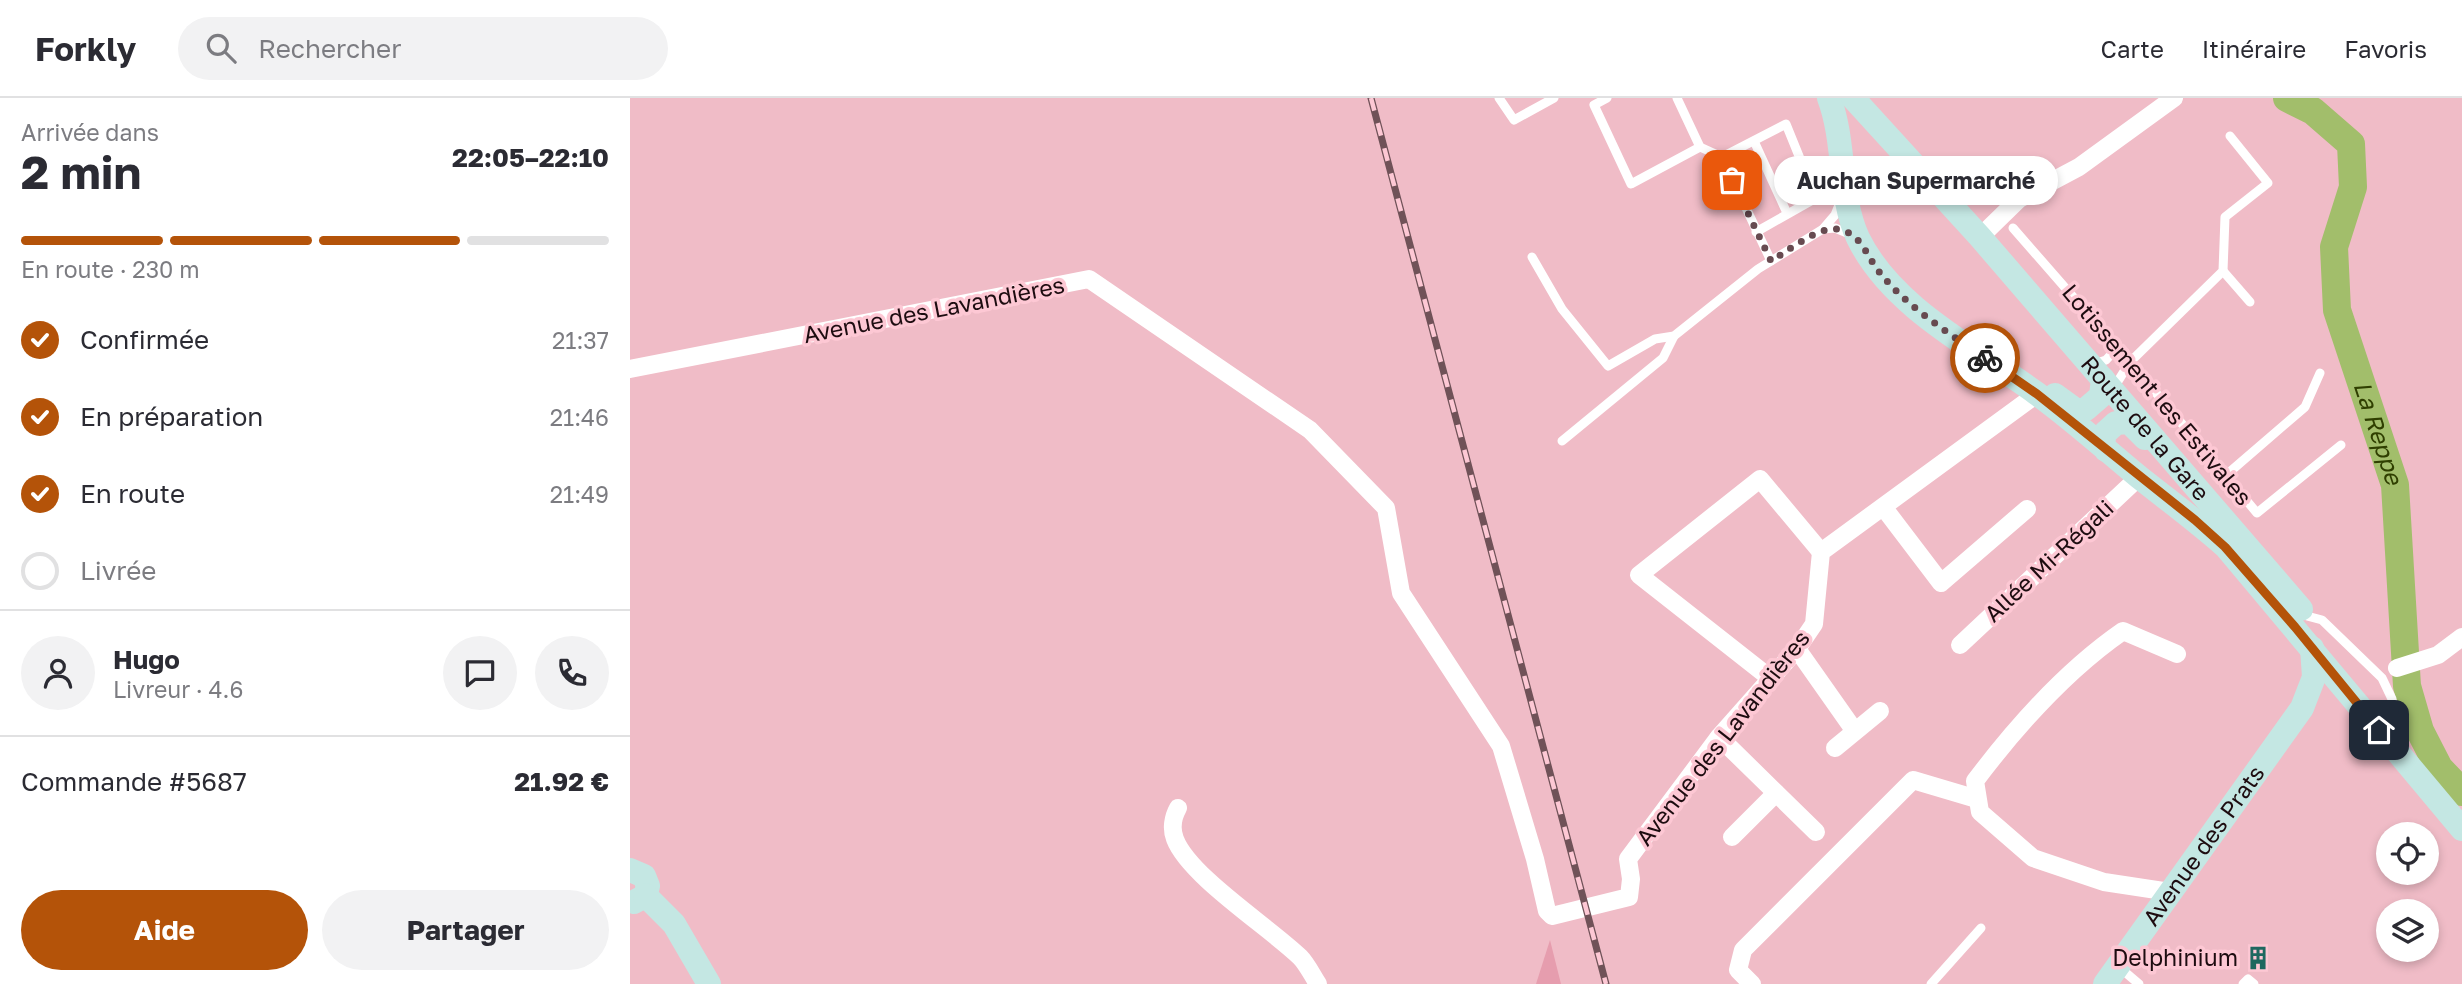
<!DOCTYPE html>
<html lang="fr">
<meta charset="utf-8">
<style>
:root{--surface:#fff;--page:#f2f2f3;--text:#2b2b33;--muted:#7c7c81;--line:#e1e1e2;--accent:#b45309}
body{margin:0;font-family:"Golos Text",sans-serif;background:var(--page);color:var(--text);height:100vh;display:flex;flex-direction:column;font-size:26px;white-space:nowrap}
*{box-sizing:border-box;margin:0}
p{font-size:23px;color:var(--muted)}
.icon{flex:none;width:38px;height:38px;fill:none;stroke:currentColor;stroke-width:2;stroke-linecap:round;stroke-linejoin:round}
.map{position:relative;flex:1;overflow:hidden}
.details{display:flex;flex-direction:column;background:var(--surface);width:630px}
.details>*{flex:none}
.buttons{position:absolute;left:1746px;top:724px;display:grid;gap:14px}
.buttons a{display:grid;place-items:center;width:63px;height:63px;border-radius:50%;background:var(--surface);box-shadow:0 4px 10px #0003;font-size:35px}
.pin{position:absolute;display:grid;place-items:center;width:60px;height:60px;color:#fff;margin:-30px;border-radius:14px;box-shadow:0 4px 10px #0006}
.courier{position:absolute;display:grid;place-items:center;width:70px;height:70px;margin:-35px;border:5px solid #b45309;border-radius:50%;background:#fff;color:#222;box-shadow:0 2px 9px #0007}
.bubble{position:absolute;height:49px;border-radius:24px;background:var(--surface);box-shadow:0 4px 10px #0003;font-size:23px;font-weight:700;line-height:49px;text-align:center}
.head em{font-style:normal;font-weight:700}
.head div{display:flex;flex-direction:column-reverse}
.head{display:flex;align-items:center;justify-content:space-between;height:119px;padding:0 21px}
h1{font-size:46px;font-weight:700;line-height:52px}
.bar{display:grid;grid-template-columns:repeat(4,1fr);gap:10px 7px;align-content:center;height:84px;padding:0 21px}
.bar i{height:9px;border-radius:5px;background:var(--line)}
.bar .active{background:var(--accent)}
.bar p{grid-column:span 4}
.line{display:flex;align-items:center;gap:18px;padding:0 21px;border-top:2px solid var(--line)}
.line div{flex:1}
.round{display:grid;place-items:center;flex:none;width:74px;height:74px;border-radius:37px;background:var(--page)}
ol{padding:0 21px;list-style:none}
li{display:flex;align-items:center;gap:21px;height:77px}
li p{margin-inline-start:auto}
li .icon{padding:7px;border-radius:50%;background:var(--accent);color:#fff;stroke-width:4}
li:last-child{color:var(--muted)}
li i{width:38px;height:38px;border:4px solid var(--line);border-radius:50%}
.primary-button{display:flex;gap:14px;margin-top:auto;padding:14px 21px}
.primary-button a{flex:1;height:80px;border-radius:42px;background:var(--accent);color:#fff;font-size:28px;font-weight:700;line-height:80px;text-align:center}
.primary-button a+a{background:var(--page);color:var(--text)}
header{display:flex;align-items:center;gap:42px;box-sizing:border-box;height:98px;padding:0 35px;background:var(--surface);border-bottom:2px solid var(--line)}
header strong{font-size:33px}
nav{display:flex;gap:38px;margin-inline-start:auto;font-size:24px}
.search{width:490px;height:63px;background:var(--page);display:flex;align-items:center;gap:18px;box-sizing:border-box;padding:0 24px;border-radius:38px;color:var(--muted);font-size:26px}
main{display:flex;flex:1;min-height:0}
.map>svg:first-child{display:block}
.grass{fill:#e69dae}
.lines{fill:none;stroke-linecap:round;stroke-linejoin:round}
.river{stroke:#a2be6b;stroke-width:28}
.lane{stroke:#fff;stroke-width:9}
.street{stroke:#fff;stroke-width:18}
.secondary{stroke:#c4e7e3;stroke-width:24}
.rail-casing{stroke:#705258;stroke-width:7}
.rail{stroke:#fdc8d4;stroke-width:4.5;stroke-dasharray:13;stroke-linecap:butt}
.done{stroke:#674a50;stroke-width:7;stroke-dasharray:0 12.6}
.route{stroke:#b45309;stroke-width:9}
.labels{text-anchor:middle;stroke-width:7;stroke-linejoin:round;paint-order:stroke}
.street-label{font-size:23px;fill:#1d0c10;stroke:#fdc8d4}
.poi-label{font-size:23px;fill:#1d0c10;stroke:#fdc8d4;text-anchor:end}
.water-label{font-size:24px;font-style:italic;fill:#2f3f00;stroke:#fdc8d4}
</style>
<header>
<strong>Forkly</strong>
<div class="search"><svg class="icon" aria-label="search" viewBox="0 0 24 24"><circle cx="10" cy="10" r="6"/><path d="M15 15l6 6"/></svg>Rechercher</div>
<nav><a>Carte</a><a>Itinéraire</a><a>Favoris</a></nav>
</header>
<main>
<section class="details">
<div class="head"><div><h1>2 min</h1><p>Arrivée dans</p></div><em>22:05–22:10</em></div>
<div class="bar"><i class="active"></i><i class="active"></i><i class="active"></i><i></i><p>En route · 230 m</p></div>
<ol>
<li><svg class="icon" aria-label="check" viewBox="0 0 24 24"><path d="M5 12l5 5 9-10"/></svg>Confirmée<p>21:37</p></li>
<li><svg class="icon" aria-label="check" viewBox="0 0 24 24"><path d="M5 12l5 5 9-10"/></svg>En préparation<p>21:46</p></li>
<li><svg class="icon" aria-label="check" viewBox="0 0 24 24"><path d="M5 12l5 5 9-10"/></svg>En route<p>21:49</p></li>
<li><i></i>Livrée</li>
</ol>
<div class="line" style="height:126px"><a class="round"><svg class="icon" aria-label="person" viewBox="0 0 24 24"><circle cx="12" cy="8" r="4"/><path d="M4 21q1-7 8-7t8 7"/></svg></a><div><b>Hugo</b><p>Livreur · 4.6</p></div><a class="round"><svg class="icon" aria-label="chat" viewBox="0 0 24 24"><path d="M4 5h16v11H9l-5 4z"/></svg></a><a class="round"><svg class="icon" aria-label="phone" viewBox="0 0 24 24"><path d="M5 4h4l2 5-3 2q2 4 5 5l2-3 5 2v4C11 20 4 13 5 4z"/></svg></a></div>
<div class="line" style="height:91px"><div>Commande #5687</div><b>21.92 €</b></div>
<div class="primary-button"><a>Aide</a><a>Partager</a></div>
</section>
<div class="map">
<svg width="1832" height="886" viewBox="0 0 1832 886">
<rect width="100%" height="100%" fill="#f0bcc7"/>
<polygon class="grass" points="920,842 931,886 906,886"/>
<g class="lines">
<path class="river" id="s1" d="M1657,0L1683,13L1721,46L1723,89L1704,149L1707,212L1765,387L1777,588L1790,633L1809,670L1832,694"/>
<g class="lane">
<polyline points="869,0 884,22 924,0"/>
<polyline points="977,0 964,7 1001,86 1070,49"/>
<polyline points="1047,0 1070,49 1092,59 1141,163"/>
<polyline points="1124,43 1157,115"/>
<polyline points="1092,59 1156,26 1186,100 1126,134"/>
<polyline points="1383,130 1500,264 1627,415 1711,347"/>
<polyline points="1193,131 1205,130 1222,137"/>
<polyline points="902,159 932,211 978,268 1025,241 1044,238 1128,171 1193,131 1205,117 1211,102"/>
<polyline points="1593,173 1620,204"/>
<polyline points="1464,266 1476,262 1488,249"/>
<polyline points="1483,291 1500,264 1593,173 1595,119 1638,85 1600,38"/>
<polyline points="932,343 1033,260 1044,238"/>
<polyline points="1595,378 1675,309 1690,275"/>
<polyline points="1677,518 1692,522 1752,580 1762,601 1770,645"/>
<polyline points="1489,869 1509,886"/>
<polyline points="1301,886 1351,830"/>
<polyline points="1613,886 1618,881 1624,886"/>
</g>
<g class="street">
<polyline points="1350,139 1389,101 1449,69 1544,0"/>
<polyline points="0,271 459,181 680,332 756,410 771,495 871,648 905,761 917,813 922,818 999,799 1001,781 998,761 1089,639 1167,551 1184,526 1191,454 1407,296"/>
<polyline points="1254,410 1311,485 1397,411"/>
<polyline points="1330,547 1509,379"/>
<polyline points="1167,551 1224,632"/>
<polyline points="1767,570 1808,557 1832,539"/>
<polyline points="1140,580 1009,477 1130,381 1191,454"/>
<polyline points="1089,639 1186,734"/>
<polyline points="1205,650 1250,613"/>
<path d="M548,710C543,719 541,731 545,741C559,778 639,829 670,859C677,866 682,877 688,886"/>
<polyline points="1102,739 1146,695"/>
<path d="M1540,794L1474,784L1403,760L1350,714L1345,683C1385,630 1438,571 1493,533L1547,556"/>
<polyline points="1122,886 1108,872 1113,852 1283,682 1347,701"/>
</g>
<g class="secondary">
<path d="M1199,0C1216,45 1208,96 1228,140C1262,210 1346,251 1406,295C1442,321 1475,351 1509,379C1538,402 1568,424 1596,449L1832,731"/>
<path id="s2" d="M1223,0L1350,139L1671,511"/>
<polyline points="1425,297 1447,313 1456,311 1471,298 1473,281"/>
<polyline points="1476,352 1473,345 1475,335 1486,325 1499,324 1515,340"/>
<polyline points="0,772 14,778 18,788 15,798 4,804"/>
<polyline points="15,797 44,826 79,886"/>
<path id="s3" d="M1475,886L1672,610L1684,579L1682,550"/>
</g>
<g class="rail-casing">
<polyline id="rail" points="741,0 976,886"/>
</g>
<use href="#rail" class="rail"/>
</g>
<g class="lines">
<path class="done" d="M1102,82L1141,163C1156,154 1189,128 1207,131C1230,135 1235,154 1247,171C1274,207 1317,234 1355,260"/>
<polyline class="route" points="1355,260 1407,296 1565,422 1595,449 1665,529 1749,632"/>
</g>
<defs>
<g id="building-bare" transform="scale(1.89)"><path d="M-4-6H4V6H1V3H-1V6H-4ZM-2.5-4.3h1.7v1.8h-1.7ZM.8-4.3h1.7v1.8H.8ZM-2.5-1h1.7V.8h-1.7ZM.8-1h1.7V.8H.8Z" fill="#1e685f" stroke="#fdc8d4" stroke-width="2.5" paint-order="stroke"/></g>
</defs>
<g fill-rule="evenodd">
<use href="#building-bare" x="1628" y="860"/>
</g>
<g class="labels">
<g class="street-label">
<text transform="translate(304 212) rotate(-11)" y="8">Avenue des Lavandières</text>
<text transform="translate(1527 297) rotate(50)" y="8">Lotissement les Estivales</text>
<text dy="8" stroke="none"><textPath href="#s2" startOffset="441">Route de la Gare</textPath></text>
<text transform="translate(1419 463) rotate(-43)" y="8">Allée Mi-Régali</text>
<text transform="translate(1093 640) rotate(-52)" y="8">Avenue des Lavandières</text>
<text dy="8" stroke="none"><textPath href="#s3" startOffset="170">Avenue des Prats</textPath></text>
</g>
<g class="poi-label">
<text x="1608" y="868">Delphinium</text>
</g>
<g class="water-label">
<text dy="8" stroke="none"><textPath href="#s1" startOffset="378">La Reppe</textPath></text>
</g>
</g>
</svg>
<div class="buttons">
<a><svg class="icon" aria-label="locate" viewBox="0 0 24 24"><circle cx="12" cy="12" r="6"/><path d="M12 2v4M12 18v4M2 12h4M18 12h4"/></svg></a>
<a><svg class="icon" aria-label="layers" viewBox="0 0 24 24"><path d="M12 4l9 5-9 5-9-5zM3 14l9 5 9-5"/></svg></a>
</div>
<div class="pin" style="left:1102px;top:82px;background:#ea580c"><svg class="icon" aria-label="bag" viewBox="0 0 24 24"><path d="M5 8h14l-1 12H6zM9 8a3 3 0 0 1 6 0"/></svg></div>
<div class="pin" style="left:1749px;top:632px;background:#1f2937"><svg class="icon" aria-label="home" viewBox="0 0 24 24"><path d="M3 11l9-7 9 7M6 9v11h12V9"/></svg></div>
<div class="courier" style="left:1355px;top:260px"><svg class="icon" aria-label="bike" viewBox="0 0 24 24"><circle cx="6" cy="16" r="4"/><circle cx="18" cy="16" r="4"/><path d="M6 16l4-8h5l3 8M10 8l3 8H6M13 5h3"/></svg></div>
<div class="bubble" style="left:1144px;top:58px;width:284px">Auchan Supermarché</div>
</div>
</main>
